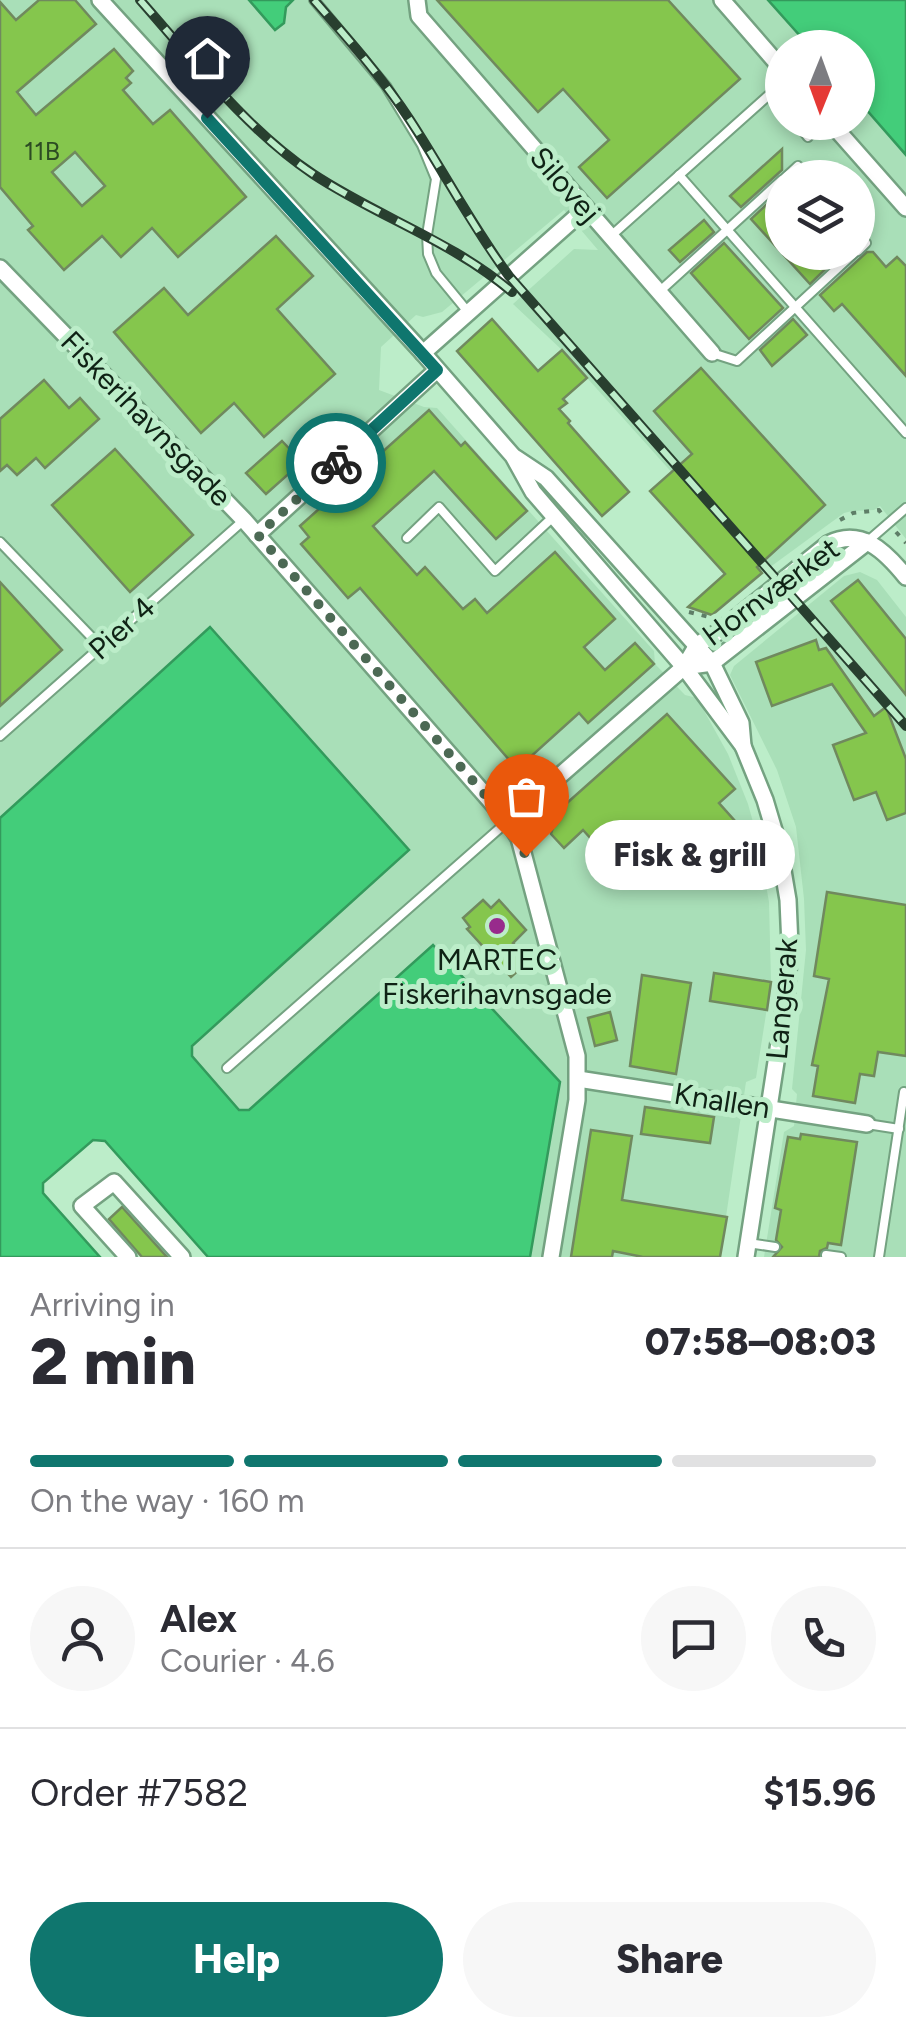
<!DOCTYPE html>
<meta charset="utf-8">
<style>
:root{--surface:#fff;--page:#f7f7f7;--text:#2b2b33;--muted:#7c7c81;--line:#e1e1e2;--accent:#0f766e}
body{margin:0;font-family:Figtree,sans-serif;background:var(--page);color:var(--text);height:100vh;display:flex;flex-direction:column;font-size:38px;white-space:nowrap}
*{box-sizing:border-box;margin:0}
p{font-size:32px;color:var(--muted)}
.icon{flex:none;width:55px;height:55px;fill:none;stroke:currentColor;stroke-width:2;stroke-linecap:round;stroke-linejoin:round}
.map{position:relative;height:1257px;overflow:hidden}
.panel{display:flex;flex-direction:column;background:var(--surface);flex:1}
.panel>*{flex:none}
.needle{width:65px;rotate:181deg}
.fabs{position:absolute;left:765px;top:30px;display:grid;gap:20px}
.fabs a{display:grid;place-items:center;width:110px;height:110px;border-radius:50%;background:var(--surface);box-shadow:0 5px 15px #0003;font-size:50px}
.pin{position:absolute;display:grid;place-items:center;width:85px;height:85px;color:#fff;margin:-102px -42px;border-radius:50% 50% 50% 0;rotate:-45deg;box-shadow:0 0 10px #0007}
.pin .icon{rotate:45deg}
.courier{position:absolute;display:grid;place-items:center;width:100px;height:100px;margin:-50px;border:8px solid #0f766e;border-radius:50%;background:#fff;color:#222;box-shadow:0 2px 12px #0007}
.bubble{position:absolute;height:70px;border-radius:35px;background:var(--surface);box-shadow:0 5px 15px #0003;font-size:32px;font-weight:800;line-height:70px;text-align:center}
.summary em{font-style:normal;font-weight:800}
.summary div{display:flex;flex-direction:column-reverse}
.summary{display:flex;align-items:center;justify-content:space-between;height:170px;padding:0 30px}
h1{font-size:65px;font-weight:800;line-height:75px}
.bar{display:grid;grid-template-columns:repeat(4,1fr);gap:15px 10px;align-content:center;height:120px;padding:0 30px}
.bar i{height:12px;border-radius:8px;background:var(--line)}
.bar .on{background:var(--accent)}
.bar p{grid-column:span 4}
.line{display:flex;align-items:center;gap:25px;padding:0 30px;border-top:2px solid var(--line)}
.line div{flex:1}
.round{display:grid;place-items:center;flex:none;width:105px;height:105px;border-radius:52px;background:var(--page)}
.action{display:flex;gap:20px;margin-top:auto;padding:20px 30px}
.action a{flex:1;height:115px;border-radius:60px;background:var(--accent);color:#fff;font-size:40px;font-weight:800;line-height:115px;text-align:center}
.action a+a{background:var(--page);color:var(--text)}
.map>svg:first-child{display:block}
.built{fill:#a9dfb8;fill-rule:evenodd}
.water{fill:#43cd7a;stroke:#339a5c;stroke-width:2.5}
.building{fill:#85c64d;stroke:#70895e;stroke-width:2.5;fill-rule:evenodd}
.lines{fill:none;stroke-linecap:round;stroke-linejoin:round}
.service-casing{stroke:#74a281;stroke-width:12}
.minor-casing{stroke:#74a281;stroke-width:20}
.path{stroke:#5e7e67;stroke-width:4;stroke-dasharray:5 8;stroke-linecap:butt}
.service{stroke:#fff;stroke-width:8}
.minor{stroke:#fff;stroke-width:15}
.rail-casing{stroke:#283f2f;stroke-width:10}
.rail{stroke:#bcedc9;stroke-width:6;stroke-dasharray:19;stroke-linecap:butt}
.done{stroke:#4c6954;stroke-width:10;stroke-dasharray:0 18}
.route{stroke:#0f766e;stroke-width:12}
.poi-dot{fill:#982b8c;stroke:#bcedc9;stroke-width:4}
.labels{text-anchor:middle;stroke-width:10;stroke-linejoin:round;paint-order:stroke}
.number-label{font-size:25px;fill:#2c4b23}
.street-label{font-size:30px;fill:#0f2215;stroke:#bcedc9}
.poi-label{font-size:30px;fill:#0f2215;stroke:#bcedc9}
</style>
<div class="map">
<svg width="906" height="1257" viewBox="0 0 906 1257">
<rect width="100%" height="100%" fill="#bcedc9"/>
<g class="built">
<path d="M0,0H249L275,30L286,7L293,0H768L810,47L782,48V122H858V100L906,155V539L880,506L874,510L852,511L844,513L762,573L562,350L513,304L574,249L598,250L564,210L442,312L423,317L416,315L381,347L379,390L424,407L437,408L654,651L655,664L685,695L697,698L728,754L748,804L758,840L769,902L771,982L756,1078L746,1082L720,1257H530L559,1082L433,945L249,1110H239L192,1056L210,628L0,818ZM782,178H858V252H782Z"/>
<polygon points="860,572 877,580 906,617 906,1257 764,1257 784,1132 794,1126 797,1094 792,1089 806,950 804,899 796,827 777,770 730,675 734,666 844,576"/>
</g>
<g class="water">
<polygon points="249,0 293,0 286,7 284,23 275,30"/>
<polygon points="768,0 906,0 906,155 858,100 858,48 810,47"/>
<polygon points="210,627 409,850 192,1046 192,1056 239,1110 249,1110 433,945 560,1082 530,1257 208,1257 105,1141 93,1140 43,1183 43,1193 100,1257 0,1257 0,818"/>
</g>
<g class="building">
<path d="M39,0H75L96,24L17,92L36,115L114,49L133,71L126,78L131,83L123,90L153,124L170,110L246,197L178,257L152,228L121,257L102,236L64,270L28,230L33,226L0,187V2L16,20ZM75,152L105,186L82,206L52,172Z"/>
<polygon points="437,0 668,0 740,79 607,198 579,167 609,140 563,89 538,112"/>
<polygon points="782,149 782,170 741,207 730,196"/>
<polygon points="782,190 782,252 843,252 810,284 751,219"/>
<polygon points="704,220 714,232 680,262 669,250"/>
<polygon points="276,236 313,276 277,309 335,374 264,437 234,403 201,433 114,332 164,288 188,315"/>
<polygon points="724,243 783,308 749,339 691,273"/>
<polygon points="867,252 873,252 886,267 897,257 906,266 906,376 842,304 834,311 820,295"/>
<polygon points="492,319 538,371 562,350 587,378 563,399 567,403 559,409 570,421 568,423 629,492 602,516 457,351"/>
<polygon points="793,319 807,335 772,366 760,350"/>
<polygon points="701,368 825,505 757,567 762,573 712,615 688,607 725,574 650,491 692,454 654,411"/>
<polygon points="44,380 69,408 80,398 99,419 45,468 36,458 17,475 7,465 0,471 0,419"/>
<polygon points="429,410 461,446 465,442 527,511 496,539 434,471 373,526 417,575 425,567 463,609 475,599 487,613 555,552 615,619 584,647 605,670 635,643 654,664 588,723 579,713 517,769 360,588 348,598 301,544 309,537 300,526"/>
<polygon points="282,441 302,462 266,494 246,473"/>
<polygon points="115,449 193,535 130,592 52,505"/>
<polygon points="858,580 906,639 906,695 831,601"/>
<polygon points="0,582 62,650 0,706"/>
<polygon points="816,640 819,650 826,648 874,716 886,707 906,759 906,813 887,820 876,792 854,800 833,745 866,733 832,684 772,706 756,662"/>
<polygon points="667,714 735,789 719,803 752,840 707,881 673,844 630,882 583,830 564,848 551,834 558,811"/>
<polygon points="827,892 906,905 906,1056 878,1052 874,1076 860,1074 855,1103 813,1096 818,1066 812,1065 829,979 814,976"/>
<polygon points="483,900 491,908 499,900 526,930 513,943 529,961 511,977 467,929 470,927 463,918"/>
<polygon points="714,973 771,982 767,1010 710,1001"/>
<polygon points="642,975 691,983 676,1074 630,1066"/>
<polygon points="610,1012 617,1040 595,1046 588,1018"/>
<polygon points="645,1107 714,1117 710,1143 641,1134"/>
<polygon points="591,1130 632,1136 622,1200 727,1217 720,1257 643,1257 613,1251 612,1257 571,1257"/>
<polygon points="801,1134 857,1142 841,1245 828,1243 827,1248 820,1251 819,1257 773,1257 782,1247 776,1240 781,1210 775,1208 788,1137 800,1139"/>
<polygon points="122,1207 167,1257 142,1257 109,1219"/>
</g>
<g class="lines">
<g class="service-casing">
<g id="service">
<polyline points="314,0 386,86 422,145 436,179 427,235 428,254 436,273 468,312"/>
<polyline points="796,122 808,137"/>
<polyline points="679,175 906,433"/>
<polyline points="785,178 798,166 808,178"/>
<polyline points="858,233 866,243 858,251"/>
<polyline points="612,235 770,94 782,108"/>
<polyline points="660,291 782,180"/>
<polyline points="712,353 737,361 855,252"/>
<polyline points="407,538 439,507 495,571 553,517"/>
<polyline points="868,541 906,508"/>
<polyline points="0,542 101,647"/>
<polyline points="0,736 244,520"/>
<polyline points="227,1068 508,821"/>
<polyline points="867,1124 899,1129"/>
<polyline points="748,1243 775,1247"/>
<polyline points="826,1255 841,1257"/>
<polyline points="879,1257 904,1092"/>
</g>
</g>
<g class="minor-casing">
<g id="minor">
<polyline points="100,0 423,353 513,456 533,492 684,667 743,746 765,800 779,847 788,900 790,946 786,997 746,1257"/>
<polyline points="417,0 419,16 712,353"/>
<polyline points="722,0 782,69"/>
<polyline points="830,122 906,208"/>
<polyline points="0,268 244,520 508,821 519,838 577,1056 577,1100 551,1257"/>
<polyline points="423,353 585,209"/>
<polyline points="516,458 546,478 712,663 741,723 743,746"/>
<polyline points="257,535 437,370"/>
<polyline points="684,667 712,663 867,542"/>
<path d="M508,821L684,667L697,645L720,631L828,544C861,527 885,551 906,577"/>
<polyline points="578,1079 867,1124"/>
<polyline points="128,1257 82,1206 114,1182 182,1257"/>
</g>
</g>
<g class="path">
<polyline points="840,520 853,513 879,510 881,513"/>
<polyline points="896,532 906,543"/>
<polyline points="689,612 709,617"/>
</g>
<use href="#service" class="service"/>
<use href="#minor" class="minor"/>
<g class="rail-casing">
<g id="rail">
<path d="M140,0C193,60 246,129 313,174C378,217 452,241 512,292"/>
<path d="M314,0C348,39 382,77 410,120C444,172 472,226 509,276L906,726"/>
</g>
</g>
<use href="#rail" class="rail"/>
</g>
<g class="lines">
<polyline class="done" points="336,463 258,535 508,821 526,856"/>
<polyline class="route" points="207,118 437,370 336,463"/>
</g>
<circle class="poi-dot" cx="497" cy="926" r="10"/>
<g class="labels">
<g class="number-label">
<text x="42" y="160">11B</text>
</g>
<g class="street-label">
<text transform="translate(565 185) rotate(49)" y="10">Silovej</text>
<text transform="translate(146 419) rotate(46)" y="10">Fiskerihavnsgade</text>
<text transform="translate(771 592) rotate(-36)" y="10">Hornværket</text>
<text transform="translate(122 628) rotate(-42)" y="10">Pier 4</text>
<text transform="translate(782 999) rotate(-85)" y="10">Langerak</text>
<text transform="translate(722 1101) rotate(9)" y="10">Knallen</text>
</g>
<g class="poi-label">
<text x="497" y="970">MARTEC<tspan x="497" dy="34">Fiskerihavnsgade</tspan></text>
</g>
</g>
</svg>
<div class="fabs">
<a><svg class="needle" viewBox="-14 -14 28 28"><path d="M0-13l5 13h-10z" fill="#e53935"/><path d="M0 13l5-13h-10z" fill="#7c7c81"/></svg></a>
<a><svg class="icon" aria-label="layers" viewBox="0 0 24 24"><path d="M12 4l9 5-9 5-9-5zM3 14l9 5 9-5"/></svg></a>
</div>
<div class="pin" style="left:526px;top:856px;background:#ea580c"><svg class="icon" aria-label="bag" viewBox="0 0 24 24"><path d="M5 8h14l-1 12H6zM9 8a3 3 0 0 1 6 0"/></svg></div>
<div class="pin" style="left:207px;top:118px;background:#1f2937"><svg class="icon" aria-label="home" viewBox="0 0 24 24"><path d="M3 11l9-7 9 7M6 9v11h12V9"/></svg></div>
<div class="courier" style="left:336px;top:463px"><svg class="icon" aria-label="bike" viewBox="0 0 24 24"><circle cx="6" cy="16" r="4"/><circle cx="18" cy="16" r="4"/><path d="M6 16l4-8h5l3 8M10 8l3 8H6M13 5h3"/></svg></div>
<div class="bubble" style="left:585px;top:820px;width:210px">Fisk &amp; grill</div>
</div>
<section class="panel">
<div class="summary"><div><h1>2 min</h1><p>Arriving in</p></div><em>07:58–08:03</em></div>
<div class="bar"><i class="on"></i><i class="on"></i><i class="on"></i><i></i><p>On the way · 160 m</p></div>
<div class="line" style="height:180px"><a class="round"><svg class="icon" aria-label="person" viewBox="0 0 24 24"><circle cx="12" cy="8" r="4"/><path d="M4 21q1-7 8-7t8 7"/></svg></a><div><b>Alex</b><p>Courier · 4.6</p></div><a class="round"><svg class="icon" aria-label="chat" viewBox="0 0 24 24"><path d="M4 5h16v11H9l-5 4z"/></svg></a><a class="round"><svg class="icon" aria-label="phone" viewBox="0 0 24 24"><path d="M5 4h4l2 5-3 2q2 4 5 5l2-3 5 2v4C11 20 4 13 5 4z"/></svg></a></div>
<div class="line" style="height:130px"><div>Order #7582</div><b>$15.96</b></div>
<div class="action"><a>Help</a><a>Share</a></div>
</section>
